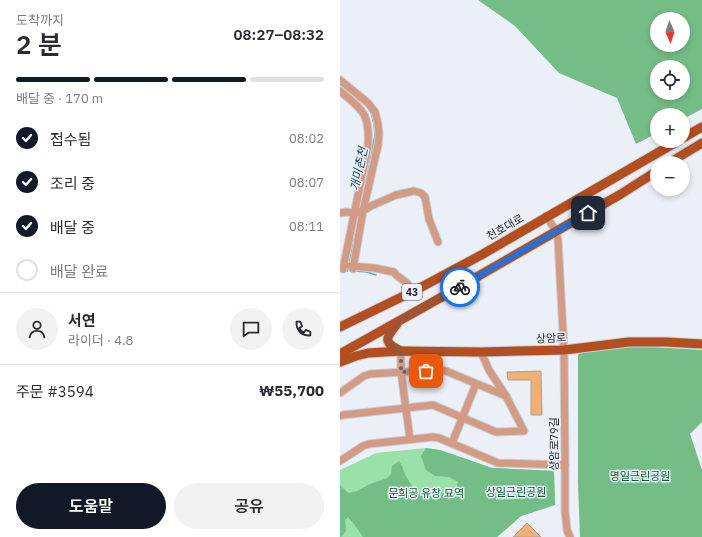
<!DOCTYPE html>
<html lang="ko">
<meta charset="utf-8">
<style>
:root{--surface:#fff;--page:#f2f2f3;--text:#2b2b33;--muted:#7c7c81;--line:#e1e1e2;--accent:#111827}
body{margin:0;font-family:"IBM Plex Sans","Noto Sans KR",sans-serif;background:var(--page);color:var(--text);height:100vh;display:flex;flex-direction:column;font-size:15px;white-space:nowrap}
*{box-sizing:border-box;margin:0}
p{font-size:13px;color:var(--muted)}
.icon{flex:none;width:22px;height:22px;fill:none;stroke:currentColor;stroke-width:2;stroke-linecap:round;stroke-linejoin:round}
.map{position:relative;flex:1;overflow:hidden}
.details{display:flex;flex-direction:column;background:var(--surface);width:340px}
.details>*{flex:none}
.needle{width:26px;rotate:177deg}
.buttons{position:absolute;left:310px;top:12px;display:grid;gap:8px}
.buttons a{display:grid;place-items:center;width:40px;height:40px;border-radius:50%;background:var(--surface);box-shadow:0 2px 6px #0003;font-size:20px}
.pin{position:absolute;display:grid;place-items:center;width:34px;height:34px;color:#fff;margin:-17px;border-radius:8px;box-shadow:0 2px 6px #0006}
.courier{position:absolute;display:grid;place-items:center;width:40px;height:40px;margin:-20px;border:3px solid #1a73e8;border-radius:50%;background:#fff;color:#222;box-shadow:0 1px 5px #0007}
.head em{font-style:normal;font-weight:600}
.head div{display:flex;flex-direction:column-reverse}
.head{display:flex;align-items:center;justify-content:space-between;height:68px;padding:0 16px}
h1{font-size:26px;font-weight:600;line-height:30px}
.bar{display:grid;grid-template-columns:repeat(4,1fr);gap:6px 4px;align-content:center;height:48px;padding:0 16px}
.bar i{height:5px;border-radius:3px;background:var(--line)}
.bar .active{background:var(--accent)}
.bar p{grid-column:span 4}
.line{display:flex;align-items:center;gap:10px;padding:0 16px;border-top:1px solid var(--line)}
.line div{flex:1}
.round{display:grid;place-items:center;flex:none;width:42px;height:42px;border-radius:21px;background:var(--page)}
ol{padding:0 16px;list-style:none}
li{display:flex;align-items:center;gap:12px;height:44px}
li p{margin-inline-start:auto}
li .icon{padding:4px;border-radius:50%;background:var(--accent);color:#fff;stroke-width:4}
li:last-child{color:var(--muted)}
li i{width:22px;height:22px;border:2px solid var(--line);border-radius:50%}
.primary-button{display:flex;gap:8px;margin-top:auto;padding:8px 16px}
.primary-button a{flex:1;height:46px;border-radius:24px;background:var(--accent);color:#fff;font-size:16px;font-weight:600;line-height:46px;text-align:center}
.primary-button a+a{background:var(--page);color:var(--text)}
main{display:flex;flex:1;min-height:0}
.map>svg:first-child{display:block}
.green{fill:#9ae1a9}
.forest{fill:#75bd86;fill-rule:evenodd}
.lines{fill:none;stroke-linecap:round;stroke-linejoin:round}
.stream{stroke:#5aaeb6;stroke-width:1.5}
.building{fill:#f0b073;stroke:#a8a09a}
.minor-casing{stroke:#cacdd5;stroke-width:9}
.major-casing{stroke:#cacdd5;stroke-width:11}
.minor{stroke:#d39a84;stroke-width:7}
.major{stroke:#b24e1f;stroke-width:9}
.done{stroke:#64666b;stroke-width:4;stroke-dasharray:0 7.2}
.route{stroke:#1a73e8;stroke-width:5}
.labels{text-anchor:middle;stroke-width:3;stroke-linejoin:round;paint-order:stroke}
.shield{fill:#ebeff8;stroke:#595b60;stroke-width:1}
.shield-label{font-size:10px;font-weight:bold;fill:#1b1c1f}
.street-label{font-size:11px;fill:#1b1c1f;stroke:#ebeff8}
.park-label{font-size:11px;fill:#0a5e2b;stroke:#ebeff8}
.water-label{font-size:12px;font-style:italic;fill:#11484c;stroke:#ebeff8}
</style>
<main>
<section class="details">
<div class="head"><div><h1>2 분</h1><p>도착까지</p></div><em>08:27–08:32</em></div>
<div class="bar"><i class="active"></i><i class="active"></i><i class="active"></i><i></i><p>배달 중 · 170 m</p></div>
<ol>
<li><svg class="icon" aria-label="check" viewBox="0 0 24 24"><path d="M5 12l5 5 9-10"/></svg>접수됨<p>08:02</p></li>
<li><svg class="icon" aria-label="check" viewBox="0 0 24 24"><path d="M5 12l5 5 9-10"/></svg>조리 중<p>08:07</p></li>
<li><svg class="icon" aria-label="check" viewBox="0 0 24 24"><path d="M5 12l5 5 9-10"/></svg>배달 중<p>08:11</p></li>
<li><i></i>배달 완료</li>
</ol>
<div class="line" style="height:72px"><a class="round"><svg class="icon" aria-label="person" viewBox="0 0 24 24"><circle cx="12" cy="8" r="4"/><path d="M4 21q1-7 8-7t8 7"/></svg></a><div><b>서연</b><p>라이더 · 4.8</p></div><a class="round"><svg class="icon" aria-label="chat" viewBox="0 0 24 24"><path d="M4 5h16v11H9l-5 4z"/></svg></a><a class="round"><svg class="icon" aria-label="phone" viewBox="0 0 24 24"><path d="M5 4h4l2 5-3 2q2 4 5 5l2-3 5 2v4C11 20 4 13 5 4z"/></svg></a></div>
<div class="line" style="height:52px"><div>주문 #3594</div><b>₩55,700</b></div>
<div class="primary-button"><a>도움말</a><a>공유</a></div>
</section>
<div class="map">
<svg width="362" height="537" viewBox="0 0 362 537">
<rect width="100%" height="100%" fill="#ebeff8"/>
<polygon class="green" points="86,448 100,450 152,468 214,471 215,505 181,516 157,537 0,537 0,470 36,453"/>
<g class="forest">
<path d="M138,0H362V109L343,119V115H317V133L296,144L277,98L219,73L175,26ZM317,19H343V45H317ZM317,67H343V93H317Z"/>
<polygon points="297,346 362,350 362,422 350,434 362,470 362,537 240,537 238,483 238,355 241,352"/>
<path d="M86,448L100,450L152,468L214,471L215,505L181,516L157,537H23L14,524L8,517L5,520L6,531L1,537H0V485L8,493L17,491L28,485L47,478L51,474L52,466L59,461C64,468 63,470 66,476C69,482 73,487 77,492L82,493L88,489L97,488L104,494L109,500L115,492L118,482L109,477L95,476L86,470L81,456ZM177,485L178,499L156,500L155,486Z"/>
</g>
<g class="lines">
<g class="stream">
<polyline points="21,206 35,135 34,124 31,112"/>
<polyline points="9,263 19,214"/>
<polyline points="7,271 8,267"/>
<polyline points="14,271 27,272 36,275"/>
</g>
</g>
<g class="building">
<polygon points="201,371 202,415 191,415 191,380 168,380 167,372"/>
<polygon points="187,523 201,537 173,537"/>
</g>
<g class="lines">
<g class="minor-casing">
<g id="minor">
<polyline points="0,80 28,103 35,112 38,124 39,134 38,145 23,211 13,269"/>
<path d="M0,91C23,110 30,114 28,146L3,269"/>
<polyline points="0,213 6,212 15,213 23,211 31,206 56,195 74,191 81,193 85,197 89,219 98,242"/>
<polyline points="206,216 216,231 218,240 224,350 225,454 225,511 227,530 230,537"/>
<polyline points="10,266 34,268 54,272 56,275 67,283 72,292"/>
<polyline points="61,351 61,372 70,439"/>
<polyline points="0,393 24,376 30,374 99,370 106,371 166,396"/>
<polyline points="0,416 3,415 93,405 156,432 184,431 166,396 149,370 141,352"/>
<polyline points="112,443 136,384"/>
<polyline points="0,461 23,446 29,444 93,437 99,438 158,463 225,465"/>
</g>
</g>
<g class="major-casing">
<g id="major">
<polyline points="343,138 362,127"/>
<polyline points="329,163 362,143"/>
<path d="M57,324C45,339 43,342 61,351"/>
<polyline points="0,327 76,290 143,254 338,141"/>
<polyline points="0,354 116,289 281,194 317,171"/>
<polyline points="0,362 16,356 28,353 45,352 61,351 141,352 224,350 289,342 326,342 362,344"/>
</g>
</g>
<use href="#minor" class="minor"/>
<use href="#major" class="major"/>
</g>
<g class="lines">
<polyline class="done" points="86,371 61,372 61,351 53,347 49,343 48,340 48,335 59,321 120,287"/>
<polyline class="route" points="120,287 248,213"/>
</g>
<g class="labels">
<rect class="shield" x="62" y="284" width="20" height="16" rx="3"/>
<g class="shield-label">
<text x="72" y="296">43</text>
</g>
<g class="street-label">
<text transform="translate(165 227) rotate(-30)" y="4">천호대로</text>
<text transform="translate(211 338) rotate(-3)" y="4">상암로</text>
<text transform="translate(214 444) rotate(-90)" y="4">상암로79길</text>
</g>
<g class="park-label">
<text x="300" y="480">명일근린공원</text>
<text x="176" y="496">상일근린공원</text>
<text x="86" y="497">문희공 유창 묘역</text>
</g>
<g class="water-label">
<text transform="translate(19 169) rotate(-78)" y="4">개미촌천</text>
</g>
</g>
</svg>
<div class="buttons">
<a><svg class="needle" viewBox="-14 -14 28 28"><path d="M0-13l5 13h-10z" fill="#e53935"/><path d="M0 13l5-13h-10z" fill="#7c7c81"/></svg></a>
<a><svg class="icon" aria-label="locate" viewBox="0 0 24 24"><circle cx="12" cy="12" r="6"/><path d="M12 2v4M12 18v4M2 12h4M18 12h4"/></svg></a>
<a>+</a>
<a>−</a>
</div>
<div class="pin" style="left:86px;top:371px;background:#ea580c"><svg class="icon" aria-label="bag" viewBox="0 0 24 24"><path d="M5 8h14l-1 12H6zM9 8a3 3 0 0 1 6 0"/></svg></div>
<div class="pin" style="left:248px;top:213px;background:#1f2937"><svg class="icon" aria-label="home" viewBox="0 0 24 24"><path d="M3 11l9-7 9 7M6 9v11h12V9"/></svg></div>
<div class="courier" style="left:120px;top:287px"><svg class="icon" aria-label="bike" viewBox="0 0 24 24"><circle cx="6" cy="16" r="4"/><circle cx="18" cy="16" r="4"/><path d="M6 16l4-8h5l3 8M10 8l3 8H6M13 5h3"/></svg></div>
</div>
</main>
